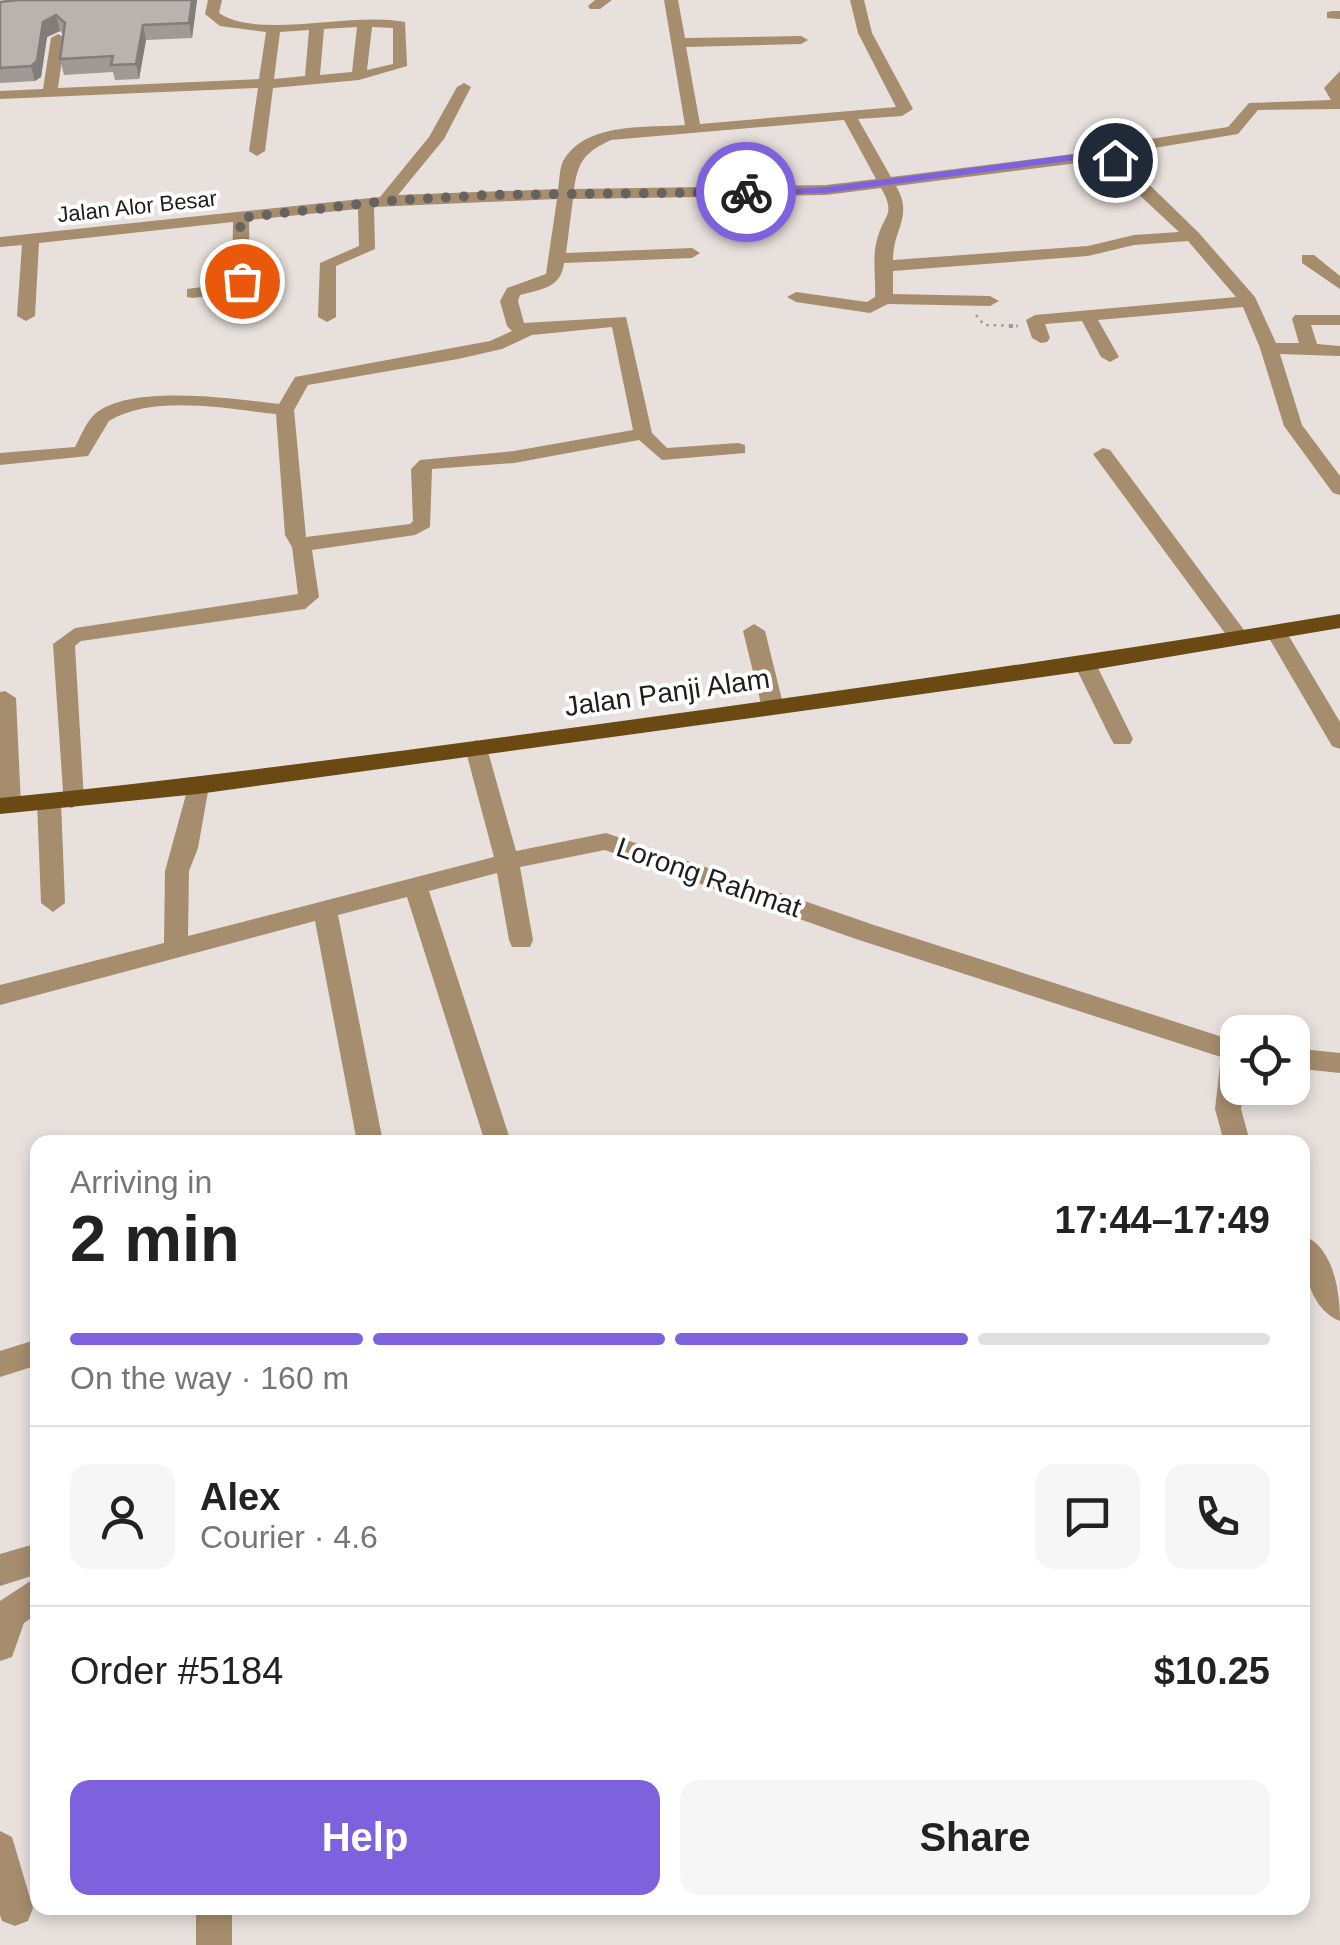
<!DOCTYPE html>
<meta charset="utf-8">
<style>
:root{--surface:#fff;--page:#f6f6f6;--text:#222;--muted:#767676;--line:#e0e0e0;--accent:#7e61dc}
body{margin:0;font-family:Helvetica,sans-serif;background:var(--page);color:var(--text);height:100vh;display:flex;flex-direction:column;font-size:38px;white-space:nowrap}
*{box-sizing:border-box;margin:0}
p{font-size:32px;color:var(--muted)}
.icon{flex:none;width:55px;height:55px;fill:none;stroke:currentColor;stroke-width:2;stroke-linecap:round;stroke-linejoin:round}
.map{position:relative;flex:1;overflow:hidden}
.side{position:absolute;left:30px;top:1135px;width:1280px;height:780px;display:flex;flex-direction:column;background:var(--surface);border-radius:20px;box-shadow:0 5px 15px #0003}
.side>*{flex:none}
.fabs{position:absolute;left:1220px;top:1015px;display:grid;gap:20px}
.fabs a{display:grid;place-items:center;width:90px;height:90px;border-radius:20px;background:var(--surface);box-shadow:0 5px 15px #0003;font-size:50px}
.pin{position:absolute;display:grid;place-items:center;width:85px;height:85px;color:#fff;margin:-42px;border:5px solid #fff;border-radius:50%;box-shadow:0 2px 10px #0007}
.courier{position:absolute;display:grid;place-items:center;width:100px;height:100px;margin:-50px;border:8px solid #7e61dc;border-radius:50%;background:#fff;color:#222;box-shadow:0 2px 12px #0007}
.summary em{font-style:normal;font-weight:800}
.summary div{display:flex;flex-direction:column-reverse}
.summary{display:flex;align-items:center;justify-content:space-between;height:170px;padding:0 40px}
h1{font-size:65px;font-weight:800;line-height:75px}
.bar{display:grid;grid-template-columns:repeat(4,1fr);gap:15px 10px;align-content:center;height:120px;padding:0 40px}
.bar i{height:12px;border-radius:8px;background:var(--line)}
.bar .active{background:var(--accent)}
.bar p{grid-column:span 4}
.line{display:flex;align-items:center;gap:25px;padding:0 40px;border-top:2px solid var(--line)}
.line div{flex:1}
.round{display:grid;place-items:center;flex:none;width:105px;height:105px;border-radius:20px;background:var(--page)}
.cta{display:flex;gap:20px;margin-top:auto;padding:20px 40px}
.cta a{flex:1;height:115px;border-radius:20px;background:var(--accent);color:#fff;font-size:40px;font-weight:800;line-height:115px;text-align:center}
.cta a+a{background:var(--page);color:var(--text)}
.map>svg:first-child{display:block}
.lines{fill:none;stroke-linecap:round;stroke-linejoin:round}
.path-far1{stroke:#9f9997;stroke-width:2.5;stroke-dasharray:2.5 5;stroke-linecap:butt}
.path{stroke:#9f9997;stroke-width:4;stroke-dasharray:4 6;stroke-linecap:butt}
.minor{fill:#a68d6d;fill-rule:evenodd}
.major{fill:#6b4912;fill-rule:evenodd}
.wall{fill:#9f9a96}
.shaded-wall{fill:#827d7a}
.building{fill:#b9b3af;stroke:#827d7a;stroke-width:2.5}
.route{fill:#7e61dc}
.done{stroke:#666260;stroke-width:10;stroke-dasharray:0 18}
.labels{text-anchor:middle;stroke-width:8;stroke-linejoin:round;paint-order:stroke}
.far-street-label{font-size:22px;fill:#201e1d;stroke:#fff}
.street-label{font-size:28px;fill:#201e1d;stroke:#fff}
</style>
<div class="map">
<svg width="1340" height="1945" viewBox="0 0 1340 1945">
<rect width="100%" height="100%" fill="#e7e0dd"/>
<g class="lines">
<polyline class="path-far1" points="976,315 984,325 1018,326"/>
<polyline class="path" points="1009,326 1018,326"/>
<g class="minor">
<path d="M208,0H222L219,13C257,40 354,11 405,22L407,66L359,80L273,88L265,151L257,156L249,151L258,88L0,99V91L43,89L51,38L58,34L65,38L58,88L259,79L266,32L220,26L205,14ZM357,27L352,72L320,75L324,29ZM372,27L393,28V64L367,70ZM309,30L305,76L274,79L280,32Z"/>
<polygon points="595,0 612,0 600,9 590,9 588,6"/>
<path d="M664,0H678L685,38L801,36L808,40L801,44L686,47L700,124L896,107L858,33L850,0H864L872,33L913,109L902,116L858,119L891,177L1104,150L1115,154L1150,139L1228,127L1249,103L1331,100L1324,88L1340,71V109L1258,110L1238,134L1154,148L1125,161L1198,232L1255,297L1276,343H1299L1292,319L1295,315H1340V325H1311L1317,344L1340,346V356L1280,354L1302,425L1340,476V495L1333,493L1284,426L1260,348L1243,307L1098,320L1119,357L1110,362L1101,357L1082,321L1045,324L1050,338L1047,342L1041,343L1032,338L1026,320L1035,315L1236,297L1188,241L1134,245L1088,256L893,271V294L990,296L999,301L990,306L888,304L870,313L796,302L787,297L796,292L867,302L875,297C876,279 872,257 877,240C883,214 897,216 881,188L826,195L573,199L566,253L692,248L700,253L692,258L564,263C561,288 542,289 520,295L518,301L524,323L626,317L652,433L667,448L738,443L745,445V453L662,460L639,440L514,463L432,469L430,527L415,535L312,550L319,597L305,609L81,641L75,646L84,800L72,808L64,806L53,644L75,628L298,594L292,547L285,535L276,414C227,409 154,394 109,421L88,456L0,465V453L75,447C81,436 86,422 95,414C130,383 236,399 279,404L295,377L490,341L512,331L507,326L500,301L507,288L546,274L557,199L374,207L375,249L336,266V317L327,322L318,317L320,263L359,246L358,209L249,220L250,281L244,291L193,298L187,297V289L232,283L233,222L39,243L35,316L26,321L17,316L22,245L0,247V237L380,197L429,137L457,87L464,83L471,87L444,139L398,195L558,189C560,179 559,166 565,158C589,122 647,128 685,125ZM844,120L876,179L826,185L574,189C578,161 585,152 611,140ZM1102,160L1179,232L1134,235L1088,246L893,260C893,228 914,217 896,186ZM612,327L633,430L514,451L420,460L411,469L413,521L410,524L306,537L294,410L308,385L458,359L502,349L532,335Z"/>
<polygon points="1332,11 1340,11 1340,19 1327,18 1327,12"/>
<polygon points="1302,255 1314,255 1340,276 1340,289 1302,263"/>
<polygon points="1103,448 1110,450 1247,634 1251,639 1247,644 1233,644 1093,454"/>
<polygon points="754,624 765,631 784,708 773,715 762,708 743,631"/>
<polygon points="1277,626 1284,628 1340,722 1340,749 1332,746 1266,633"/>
<polygon points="1085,657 1096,664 1133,739 1130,744 1114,744 1111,739 1074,664"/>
<polygon points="5,691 16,698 21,805 9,813 0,809 0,692"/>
<polygon points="476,740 487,748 516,851 606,833 874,925 1238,1042 1238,1088 1244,1088 1241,1109 1250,1142 1224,1142 1215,1109 1221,1057 856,939 605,850 520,867 533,940 530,947 512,947 509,940 497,873 429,891 511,1142 485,1142 407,897 338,915 383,1142 357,1142 315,921 0,1005 0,985 164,943 165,871 190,780 198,778 209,786 198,848 189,871 188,936 494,857 465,748"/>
<polygon points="49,794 61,802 65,903 53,912 41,903 37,802"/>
<polygon points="1292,1048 1340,1053 1340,1073 1292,1068"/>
<path d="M1302,1235C1334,1246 1340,1293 1340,1321C1308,1309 1302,1264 1302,1235Z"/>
<polygon points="38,1339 38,1365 0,1377 0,1351"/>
<polygon points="38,1543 38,1574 0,1586 0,1554"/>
<polygon points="38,1576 38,1613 24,1623 12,1657 0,1661 0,1601"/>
<polygon points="0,1831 12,1837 33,1908 28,1921 15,1926 2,1921 0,1915"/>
<rect x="196" y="1908" width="36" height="37"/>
</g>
<path class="major" d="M1340,614V628L1085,671L845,705L198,794L0,814V798C201,778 400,751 600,724C847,690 1094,655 1340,614Z"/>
</g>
<polygon class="wall" points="18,0 197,0 192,38 146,40 139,79 115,80 113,72 64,75 60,59 63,34 60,31 47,37 41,77 35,81 0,83 0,2"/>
<g class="shaded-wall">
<polygon points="192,0 197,0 192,38 189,23"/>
<polygon points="56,15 60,31 47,37 41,77 35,81 31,66 43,22"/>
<polygon points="143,25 146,40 139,79 136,64"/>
</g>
<polygon class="building" points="18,0 192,0 189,23 143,25 136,64 111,65 113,56 60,59 65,23 56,15 43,22 37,61 31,66 0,68 0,2"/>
<polygon class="route" points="1092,152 1120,160 1115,163 1092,158 826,193 746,195 740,192 826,187"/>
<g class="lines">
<polyline class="done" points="242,281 240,218 386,201 488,195 746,192"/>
</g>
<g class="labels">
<g class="far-street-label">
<text transform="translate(137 206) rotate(-6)" y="8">Jalan Alor Besar</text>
</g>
<g class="street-label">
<text transform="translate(667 692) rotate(-8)" y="10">Jalan Panji Alam</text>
<text transform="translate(709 877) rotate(19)" y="10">Lorong Rahmat</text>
</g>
</g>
</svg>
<div class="fabs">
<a><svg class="icon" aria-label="locate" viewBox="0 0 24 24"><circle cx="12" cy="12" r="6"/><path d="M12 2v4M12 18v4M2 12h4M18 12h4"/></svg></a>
</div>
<div class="pin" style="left:242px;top:281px;background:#ea580c"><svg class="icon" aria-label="bag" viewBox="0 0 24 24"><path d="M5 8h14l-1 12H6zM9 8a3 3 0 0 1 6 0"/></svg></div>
<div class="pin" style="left:1115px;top:160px;background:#1f2937"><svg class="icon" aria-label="home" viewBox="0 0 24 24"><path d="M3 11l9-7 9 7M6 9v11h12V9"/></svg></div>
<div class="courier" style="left:746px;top:192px"><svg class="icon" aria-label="bike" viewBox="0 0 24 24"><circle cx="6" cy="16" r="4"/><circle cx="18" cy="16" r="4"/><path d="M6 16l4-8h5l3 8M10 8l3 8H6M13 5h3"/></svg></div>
<section class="side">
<div class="summary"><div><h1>2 min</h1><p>Arriving in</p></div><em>17:44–17:49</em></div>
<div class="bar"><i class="active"></i><i class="active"></i><i class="active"></i><i></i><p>On the way · 160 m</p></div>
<div class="line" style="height:180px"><a class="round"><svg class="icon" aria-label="person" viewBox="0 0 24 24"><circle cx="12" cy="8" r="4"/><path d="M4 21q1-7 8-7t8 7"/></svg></a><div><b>Alex</b><p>Courier · 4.6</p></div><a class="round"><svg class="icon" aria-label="chat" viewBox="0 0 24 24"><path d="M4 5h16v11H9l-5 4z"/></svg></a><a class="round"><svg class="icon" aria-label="phone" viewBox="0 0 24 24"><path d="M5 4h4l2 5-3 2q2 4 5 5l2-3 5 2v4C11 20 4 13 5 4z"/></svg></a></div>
<div class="line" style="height:130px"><div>Order #5184</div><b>$10.25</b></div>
<div class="cta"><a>Help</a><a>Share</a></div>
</section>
</div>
